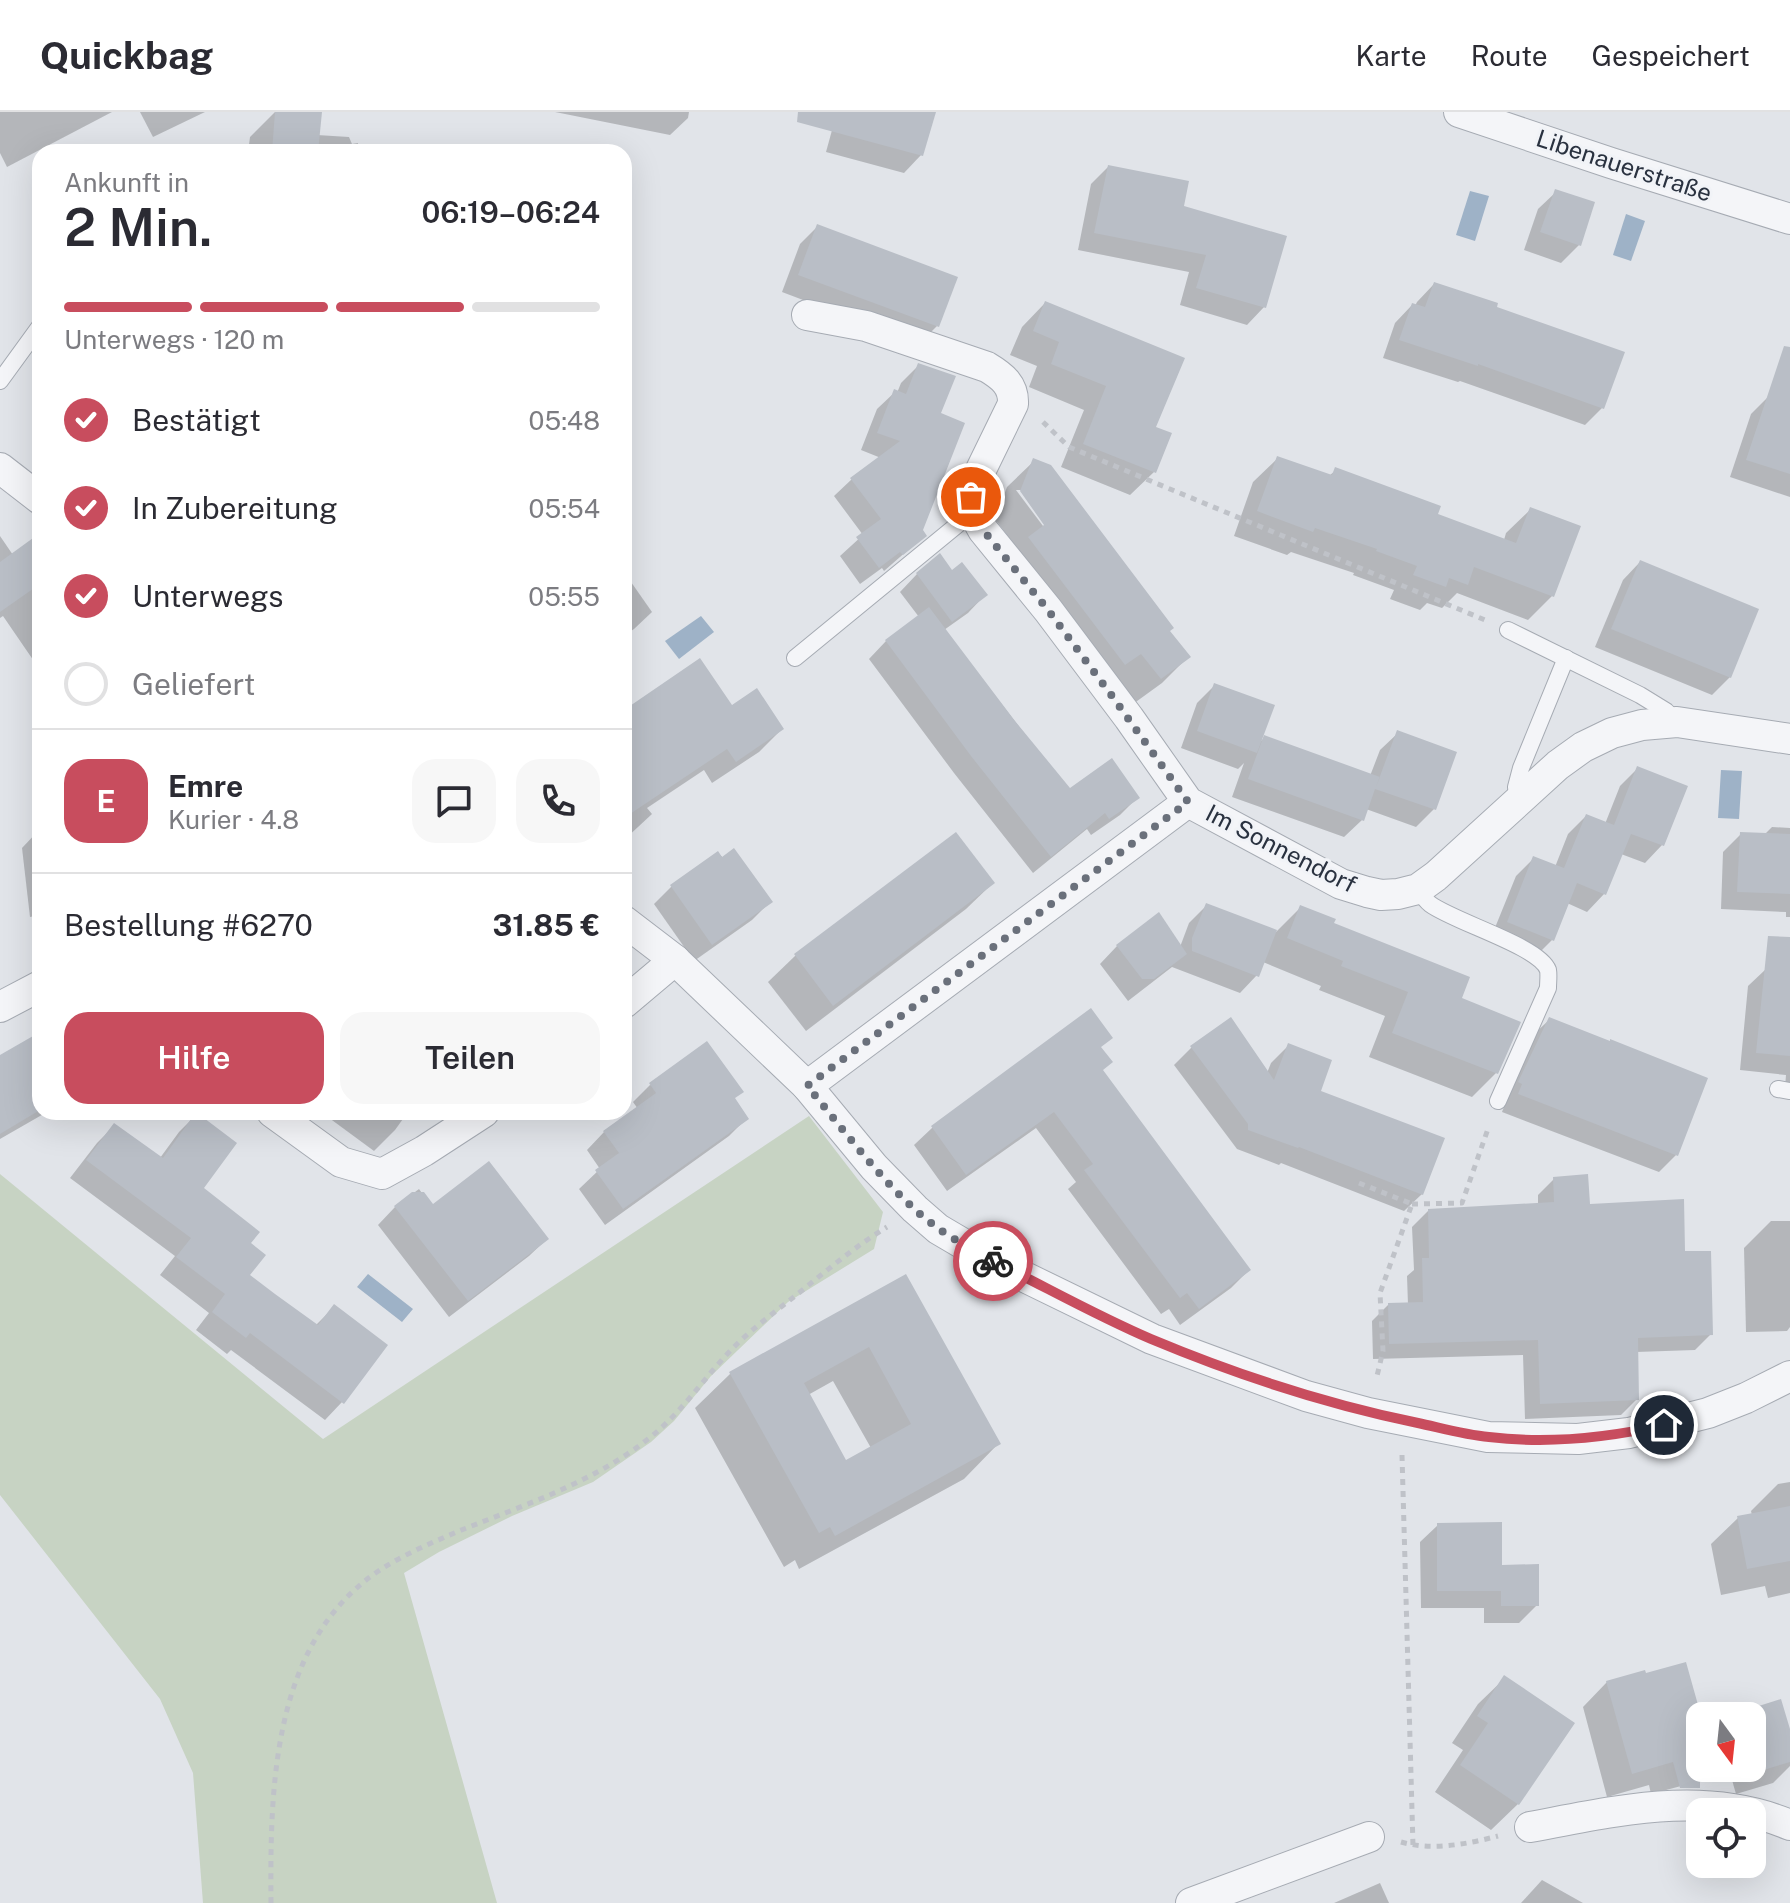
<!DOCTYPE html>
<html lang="de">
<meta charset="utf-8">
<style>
:root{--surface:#fff;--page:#f7f7f7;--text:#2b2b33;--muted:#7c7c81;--line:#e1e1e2;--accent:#c84d5e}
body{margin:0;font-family:"Public Sans",sans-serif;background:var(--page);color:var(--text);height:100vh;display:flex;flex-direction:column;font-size:30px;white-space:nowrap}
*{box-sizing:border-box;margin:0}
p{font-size:26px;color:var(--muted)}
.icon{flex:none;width:44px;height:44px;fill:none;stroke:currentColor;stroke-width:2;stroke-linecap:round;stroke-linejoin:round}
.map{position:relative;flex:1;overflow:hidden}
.sheet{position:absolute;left:32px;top:32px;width:600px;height:976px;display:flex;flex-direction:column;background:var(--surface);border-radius:24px;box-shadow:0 8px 32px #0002}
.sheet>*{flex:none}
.needle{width:52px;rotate:165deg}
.tools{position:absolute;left:1686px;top:1590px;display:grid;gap:16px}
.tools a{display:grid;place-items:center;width:80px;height:80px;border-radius:16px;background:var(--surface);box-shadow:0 8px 32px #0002;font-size:40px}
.pin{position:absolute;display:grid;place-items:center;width:68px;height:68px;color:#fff;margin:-34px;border:4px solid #fff;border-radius:50%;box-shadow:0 2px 8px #0007}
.courier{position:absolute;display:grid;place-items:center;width:80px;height:80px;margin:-40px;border:6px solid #c84d5e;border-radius:50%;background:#fff;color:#222;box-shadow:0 2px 10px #0007}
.overview em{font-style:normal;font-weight:600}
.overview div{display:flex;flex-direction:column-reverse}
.overview{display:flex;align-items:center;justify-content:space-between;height:136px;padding:0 32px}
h1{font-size:52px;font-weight:600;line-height:60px}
.bar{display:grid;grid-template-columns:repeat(4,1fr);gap:12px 8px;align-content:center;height:96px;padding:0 32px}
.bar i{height:10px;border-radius:6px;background:var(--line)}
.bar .current{background:var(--accent)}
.bar p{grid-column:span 4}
.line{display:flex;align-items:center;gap:20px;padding:0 32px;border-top:2px solid var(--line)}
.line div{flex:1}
.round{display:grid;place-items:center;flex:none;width:84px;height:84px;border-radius:24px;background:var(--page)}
ol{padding:0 32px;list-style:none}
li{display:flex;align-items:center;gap:24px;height:88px}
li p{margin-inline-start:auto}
li .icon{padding:8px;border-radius:50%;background:var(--accent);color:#fff;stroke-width:4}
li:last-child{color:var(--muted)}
li i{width:44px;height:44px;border:4px solid var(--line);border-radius:50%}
.cta{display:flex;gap:16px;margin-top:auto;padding:16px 32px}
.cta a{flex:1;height:92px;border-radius:24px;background:var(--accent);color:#fff;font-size:32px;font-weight:600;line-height:92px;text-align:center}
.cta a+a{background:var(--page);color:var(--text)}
header{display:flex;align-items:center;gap:48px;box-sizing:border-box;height:112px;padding:0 40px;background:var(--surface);border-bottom:2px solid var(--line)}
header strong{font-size:38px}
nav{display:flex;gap:44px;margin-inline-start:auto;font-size:28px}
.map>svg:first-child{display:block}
.green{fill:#c7d3c3}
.water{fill:#9eb2c7}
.shadow{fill:#0003;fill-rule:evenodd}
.building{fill:#b9bec6;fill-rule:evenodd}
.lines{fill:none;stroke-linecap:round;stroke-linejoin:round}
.service-casing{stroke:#a6abb3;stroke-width:18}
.minor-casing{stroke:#a6abb3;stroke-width:32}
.path{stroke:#bfc2c8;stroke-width:5;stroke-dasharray:6 6;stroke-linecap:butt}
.service{stroke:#f4f5f8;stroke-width:16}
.minor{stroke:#f4f5f8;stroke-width:30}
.done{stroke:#6a707b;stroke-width:8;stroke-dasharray:0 14.4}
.route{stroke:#c84d5e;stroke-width:10}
.labels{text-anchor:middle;stroke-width:6;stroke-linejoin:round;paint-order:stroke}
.street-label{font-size:24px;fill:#2a3240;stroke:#f1f3f7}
</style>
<header>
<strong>Quickbag</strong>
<nav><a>Karte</a><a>Route</a><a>Gespeichert</a></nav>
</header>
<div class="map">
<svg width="1790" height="1791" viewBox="0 0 1790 1791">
<rect width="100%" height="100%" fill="#e1e4e9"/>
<polygon class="green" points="809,1004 883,1100 874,1137 788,1190 711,1264 674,1309 651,1330 593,1370 512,1404 439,1440 404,1461 497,1791 203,1791 193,1661 160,1587 0,1383 0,1062 323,1327"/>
<g class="water">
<polygon points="1470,79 1489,84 1475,129 1456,123"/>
<polygon points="1626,102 1645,109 1631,149 1613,143"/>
<polygon points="701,504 714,520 679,547 665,529"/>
<polygon points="1721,658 1742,659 1739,707 1718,706"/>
<polygon points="368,1162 413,1197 402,1210 357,1175"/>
</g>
<g class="shadow">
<polygon points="0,0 112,0 7,55 0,41"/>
<polygon points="140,0 205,0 153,25"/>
<polygon points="275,0 298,0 317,23 349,25 352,32 358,31 357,40 248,40 250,25"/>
<polygon points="555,0 689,0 688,6 670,23"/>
<polygon points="837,0 933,0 921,43 904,61 826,40"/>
<polygon points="1108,55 1182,95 1264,195 1247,213 1180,193 1189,160 1078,138 1091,72"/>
<polygon points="1556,80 1579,133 1561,151 1524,138 1538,97"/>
<polygon points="818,114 937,214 919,232 782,180 800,132"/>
<polygon points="1434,172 1494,196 1603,295 1585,313 1460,269 1458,270 1383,246 1395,211 1412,193 1415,194 1417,190"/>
<polygon points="1045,191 1154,316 1154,360 1130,383 1061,355 1084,298 1029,275 1037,254 1010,243 1022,215"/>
<polygon points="919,253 938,303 920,418 924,424 884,459 882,456 860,472 840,444 863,423 834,384 852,367 881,346 861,338 877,297 895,280 897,281 901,271"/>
<polygon points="1769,284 1790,291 1790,385 1730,365 1751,302"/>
<polygon points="1278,346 1329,364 1336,358 1436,403 1504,428 1506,421 1531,397 1552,484 1528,508 1457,481 1442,496 1427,491 1420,498 1390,487 1394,478 1353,463 1354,461 1291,440 1287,443 1234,424 1253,370"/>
<path d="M1034,349L1188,545L1162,571L1133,592L995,407L1007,375ZM1016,378H1021L1052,420L1049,422Z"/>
<polygon points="0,424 13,443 40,426 40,558 3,504 0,506"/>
<polygon points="1640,450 1730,565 1712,583 1595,535 1623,468"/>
<polygon points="624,460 652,500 634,517 624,524"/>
<polygon points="951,460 985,483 968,501 944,518 1069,679 1138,685 1120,703 1091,723 1087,717 1033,761 954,661 869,547 886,529 919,505 900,480 917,462"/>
<polygon points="1214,574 1259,631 1265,625 1370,664 1380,638 1398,621 1454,641 1434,697 1416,715 1366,697 1362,708 1344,725 1232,685 1244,651 1238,657 1181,636 1197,591"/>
<polygon points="731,596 782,617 759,640 712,671 704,658 647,696 652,702 624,728 624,604"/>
<polygon points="1638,656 1662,733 1645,751 1621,742 1604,782 1587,800 1567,791 1552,828 1535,845 1490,828 1516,764 1534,746 1555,755 1568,722 1586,704 1605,712 1620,674"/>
<polygon points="1772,715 1790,716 1790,805 1786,805 1786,800 1721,797 1723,740 1741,722 1764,723"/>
<polygon points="39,718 40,803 30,805 22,736"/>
<polygon points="956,722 993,771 966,797 806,919 768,870 795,844"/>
<polygon points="718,741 770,790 752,808 694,849 654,792 671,775"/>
<polygon points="1207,793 1276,820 1301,795 1459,887 1518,911 1496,961 1472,985 1369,945 1385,904 1319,878 1321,874 1263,850 1257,863 1240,881 1172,855 1128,889 1100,852 1117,834 1180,835 1189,811"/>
<polygon points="1766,857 1790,859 1790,976 1785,975 1786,963 1740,958 1748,874"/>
<polygon points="1090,899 1101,959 1249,1158 1231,1176 1180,1213 1169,1197 1161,1202 1068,1077 1076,1070 1036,1016 947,1079 914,1033 932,1016"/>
<polygon points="1549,908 1676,1043 1659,1060 1502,1000 1531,925"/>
<polygon points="40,922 40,1000 47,1000 0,1027 0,945"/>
<polygon points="1289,933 1318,980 1422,1082 1404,1099 1281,1051 1279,1053 1237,1037 1174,953 1192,935 1267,961 1271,951"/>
<polygon points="650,973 733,987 747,1006 729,1024 605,1113 579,1077 600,1057 587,1038 604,1020 638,997 633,990"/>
<polygon points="321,1000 408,1000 395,1018 374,1039"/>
<polygon points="196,1003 201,1077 248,1132 247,1163 315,1214 334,1195 342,1290 325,1308 231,1238 227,1242 196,1218 209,1201 160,1163 175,1144 70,1066 97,1031 115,1013 160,1046 179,1020"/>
<polygon points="1554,1067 1588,1094 1683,1141 1711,1222 1695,1238 1636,1240 1637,1287 1621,1303 1525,1307 1523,1243 1373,1247 1372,1209 1388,1193 1408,1193 1407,1164 1414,1158 1412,1115 1428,1099 1538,1093 1538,1083"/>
<polygon points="419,1077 432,1095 547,1127 529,1144 449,1205 378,1113 395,1095"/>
<polygon points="1771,1109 1790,1109 1790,1215 1787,1219 1746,1220 1744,1136"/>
<path d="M905,1164L998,1332L964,1367L799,1457L795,1448L784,1455L695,1296L730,1262ZM833,1269L871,1336L845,1350L808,1283Z"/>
<polygon points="1790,1370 1790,1481 1768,1486 1765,1474 1721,1483 1711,1432 1738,1406 1752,1403 1751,1399 1778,1372"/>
<polygon points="1438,1413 1500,1455 1537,1493 1519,1511 1484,1511 1484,1496 1421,1496 1420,1430"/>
<polygon points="1505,1566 1518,1692 1491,1718 1435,1680 1463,1638 1452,1631 1478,1592"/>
<polygon points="1607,1570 1700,1607 1700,1656 1752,1656 1752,1604 1733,1604 1780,1590 1790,1624 1790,1654 1773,1671 1736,1682 1730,1661 1651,1682 1649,1673 1607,1685 1583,1595"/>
<polygon points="1542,1768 1583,1791 1521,1791"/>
<polygon points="1380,1771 1389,1791 1334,1791"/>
</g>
<g class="building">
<polygon points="275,0 322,0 318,40 272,40"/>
<polygon points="798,0 936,0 923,44 797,10"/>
<polygon points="1108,53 1189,69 1184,94 1287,124 1266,196 1196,176 1206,143 1094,121"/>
<polygon points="1555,77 1595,90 1581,134 1540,120"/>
<polygon points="817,112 958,165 939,215 798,163"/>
<polygon points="1434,170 1498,191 1497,195 1625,240 1604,297 1478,252 1478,254 1399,228 1412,191 1425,195"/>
<polygon points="1045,189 1185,246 1156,315 1172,321 1156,361 1083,332 1106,274 1051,252 1059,230 1033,219"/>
<polygon points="1784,234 1790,235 1790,362 1746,348"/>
<polygon points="918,251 956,264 941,301 965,311 923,418 927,424 903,443 900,440 879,456 856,425 881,407 850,366 900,329 877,321 894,277 906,282"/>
<polygon points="1277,344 1332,363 1335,355 1441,394 1438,402 1516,431 1530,395 1581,414 1554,485 1474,455 1468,473 1449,466 1446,475 1413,463 1417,454 1376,439 1377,437 1315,416 1313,420 1257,399"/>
<polygon points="1033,346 1051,353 1174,516 1170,519 1191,545 1161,567 1141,542 1125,553 1028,425 1044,413 1020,379"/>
<polygon points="40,421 40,472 0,500 0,450"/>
<polygon points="940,441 952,458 962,450 988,483 952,510 916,461"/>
<polygon points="1640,448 1759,497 1731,566 1611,517"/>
<polygon points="929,495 1015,609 1070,676 1112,646 1140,686 1109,707 1105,701 1051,745 971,644 885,528"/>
<polygon points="700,546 732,593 757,576 784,617 736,650 727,637 624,706 624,598"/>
<polygon points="1214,571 1275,593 1257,641 1197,619"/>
<polygon points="1397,618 1457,640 1436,698 1375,677 1364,709 1248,667 1264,623 1380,665 1376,675"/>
<polygon points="1637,654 1688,674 1664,734 1631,722 1606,783 1577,771 1554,829 1507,810 1533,744 1564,756 1586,702 1614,713"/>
<polygon points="956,720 995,771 833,894 794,842"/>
<polygon points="1740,720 1790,722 1790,782 1737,780"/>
<polygon points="734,736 773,790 712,833 670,773 718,739 722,745"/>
<polygon points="1206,791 1277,818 1259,865 1192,839 1192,826"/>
<polygon points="1300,793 1336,807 1334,811 1470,865 1462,886 1521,910 1498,962 1392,921 1408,880 1341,854 1343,849 1287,826"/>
<polygon points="1159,800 1187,842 1154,867 1142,867 1116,833"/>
<polygon points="1768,824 1790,825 1790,944 1756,941"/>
<polygon points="1091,896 1113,926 1101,935 1113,950 1103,958 1251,1158 1199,1197 1187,1181 1180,1186 1084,1058 1093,1052 1054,1000 966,1063 931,1014"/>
<polygon points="1231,905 1274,968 1288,931 1332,948 1321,979 1445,1026 1423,1083 1299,1035 1298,1036 1248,1018 1248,1012 1190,934"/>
<polygon points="1549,905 1610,929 1610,927 1708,966 1678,1044 1518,982 1522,972 1518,970"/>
<polygon points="40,920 40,998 0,1022 0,943"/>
<polygon points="707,929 744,980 735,986 749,1007 623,1097 595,1058 619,1041 603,1019 656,981 649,971"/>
<polygon points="196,1000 237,1031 204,1076 260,1120 251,1131 266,1143 250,1163 275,1182 274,1183 275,1182 318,1213 334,1192 388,1233 344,1292 250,1221 246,1226 212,1200 225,1182 176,1145 191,1126 86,1048 114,1011 163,1046"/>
<polygon points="489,1049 549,1127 468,1189 394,1094 412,1080 424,1080 433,1092"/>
<polygon points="1588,1062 1590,1092 1684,1087 1685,1139 1711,1139 1713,1223 1638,1226 1639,1288 1540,1292 1538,1228 1389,1232 1388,1191 1423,1190 1422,1146 1429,1146 1428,1097 1554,1090 1553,1065"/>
<path d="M906,1162L1001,1332L835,1424L830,1415L819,1421L729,1260ZM869,1235L911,1312L846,1348L804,1271Z"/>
<polygon points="1790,1394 1790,1449 1747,1457 1737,1404"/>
<polygon points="1502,1410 1502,1453 1539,1452 1539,1494 1501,1494 1501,1479 1437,1479 1437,1411"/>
<polygon points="1686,1550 1700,1600 1700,1676 1680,1676 1673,1650 1632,1662 1606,1569 1645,1558 1646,1561"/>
<polygon points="1504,1563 1575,1611 1519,1693 1460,1653 1488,1611 1477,1604"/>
<polygon points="1781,1587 1790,1617 1790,1650 1760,1659 1752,1631 1752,1604 1744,1604 1743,1599"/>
</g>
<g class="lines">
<g class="service-casing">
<g id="service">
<polyline points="0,269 40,214"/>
<polyline points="1508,518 1640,583 1666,599 1677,610"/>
<polyline points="795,546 973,400"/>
<polyline points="1518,689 1516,675 1521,656 1566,546"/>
<path d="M1418,777C1422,783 1425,788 1430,792C1454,810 1539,834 1548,858C1549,863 1548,870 1548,876L1498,989"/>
<polyline points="1778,977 1790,979"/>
</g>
</g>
<g class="minor-casing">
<g id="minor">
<polyline points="1459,0 1611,51 1790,107"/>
<path d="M807,203L866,214L987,255C1002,264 1014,273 1013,292L974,372L971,385L973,400L983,418L1048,498L1129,606L1188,690L1341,772L1367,780L1381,783L1398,782L1418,777L1436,764L1558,653L1583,635L1612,621L1642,613L1677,610L1790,627"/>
<polyline points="0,356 40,387"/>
<polyline points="624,809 675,848 807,974 874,1055 915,1097 938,1117 994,1150 1152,1227 1306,1284 1368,1301 1488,1325 1578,1327 1629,1321 1708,1301 1746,1286 1790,1264"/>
<polyline points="624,891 675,848"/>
<polyline points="0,895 40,874"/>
<polyline points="807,974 1188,690"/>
<polyline points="272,1000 341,1050 382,1062 424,1039 484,1000"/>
<path d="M1530,1715C1617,1699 1705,1677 1790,1713"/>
<polyline points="1191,1791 1369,1725"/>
</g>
</g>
<g class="path">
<polyline points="1043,310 1069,335 1485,508"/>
<polyline points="1359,1071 1412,1092 1380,1181 1383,1239 1376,1268"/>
<polyline points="1412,1092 1462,1091 1489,1014"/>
<polyline points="1402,1343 1413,1734"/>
<path d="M1401,1730C1432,1739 1468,1732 1498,1724"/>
<path d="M271,1791C270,1676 272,1532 377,1460C402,1443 431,1431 459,1419C524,1393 592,1371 648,1327C682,1301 705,1264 735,1234C753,1216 775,1200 795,1184C825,1160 854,1135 887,1115"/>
</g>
<use href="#service" class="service"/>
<use href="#minor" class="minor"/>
</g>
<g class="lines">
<path class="done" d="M971,385L973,400L983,418L1048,498L1112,584L1188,690L807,974C846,1020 890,1082 939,1117C956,1129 975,1139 993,1149"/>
<path class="route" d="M993,1149C1046,1175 1097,1204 1151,1227C1237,1263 1326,1292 1418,1311C1441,1316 1465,1323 1489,1325C1548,1332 1607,1326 1664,1313"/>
</g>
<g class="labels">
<g class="street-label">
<text transform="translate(1624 54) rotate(18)" y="8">Libenauerstraße</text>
<text transform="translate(1281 737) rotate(27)" y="8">Im Sonnendorf</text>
</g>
</g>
</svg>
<div class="tools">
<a><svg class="needle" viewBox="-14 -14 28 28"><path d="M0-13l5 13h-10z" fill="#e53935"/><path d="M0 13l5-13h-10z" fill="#7c7c81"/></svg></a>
<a><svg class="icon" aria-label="locate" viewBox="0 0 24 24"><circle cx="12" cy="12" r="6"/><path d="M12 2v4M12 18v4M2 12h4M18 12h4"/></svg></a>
</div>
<div class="pin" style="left:971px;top:385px;background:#ea580c"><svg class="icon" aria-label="bag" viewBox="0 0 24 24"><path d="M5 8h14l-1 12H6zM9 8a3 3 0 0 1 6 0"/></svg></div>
<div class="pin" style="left:1664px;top:1313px;background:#1f2937"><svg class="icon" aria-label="home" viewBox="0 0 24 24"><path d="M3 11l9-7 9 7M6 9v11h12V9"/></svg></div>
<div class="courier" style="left:993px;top:1149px"><svg class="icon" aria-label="bike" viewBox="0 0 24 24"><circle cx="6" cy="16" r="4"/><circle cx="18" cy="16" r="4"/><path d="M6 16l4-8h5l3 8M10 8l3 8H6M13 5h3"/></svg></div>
<section class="sheet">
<div class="overview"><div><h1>2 Min.</h1><p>Ankunft in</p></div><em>06:19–06:24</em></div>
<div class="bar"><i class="current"></i><i class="current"></i><i class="current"></i><i></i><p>Unterwegs · 120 m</p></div>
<ol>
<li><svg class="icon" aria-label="check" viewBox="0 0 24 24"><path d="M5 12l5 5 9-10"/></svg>Bestätigt<p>05:48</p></li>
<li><svg class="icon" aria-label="check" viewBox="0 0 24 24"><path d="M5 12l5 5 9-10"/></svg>In Zubereitung<p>05:54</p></li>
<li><svg class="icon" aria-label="check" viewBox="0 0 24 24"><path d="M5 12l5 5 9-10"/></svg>Unterwegs<p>05:55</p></li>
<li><i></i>Geliefert</li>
</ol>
<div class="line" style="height:144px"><b class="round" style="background:var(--accent);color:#fff">E</b><div><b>Emre</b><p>Kurier · 4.8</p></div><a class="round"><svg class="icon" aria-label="chat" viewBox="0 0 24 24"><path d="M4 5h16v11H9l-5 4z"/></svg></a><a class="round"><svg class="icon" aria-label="phone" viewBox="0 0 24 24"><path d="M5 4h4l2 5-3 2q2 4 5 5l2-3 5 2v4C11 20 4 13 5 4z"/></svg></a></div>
<div class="line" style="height:104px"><div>Bestellung #6270</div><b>31.85 €</b></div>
<div class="cta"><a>Hilfe</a><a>Teilen</a></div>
</section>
</div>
